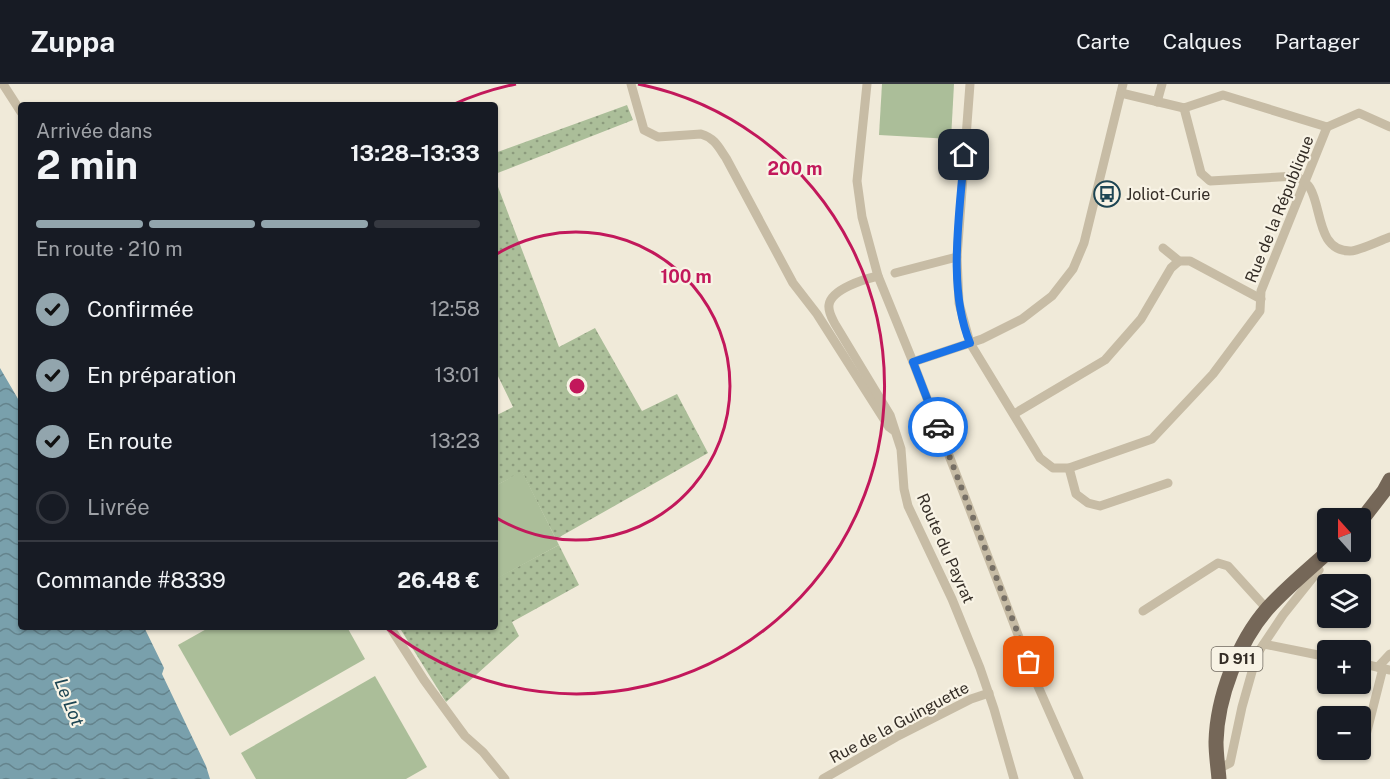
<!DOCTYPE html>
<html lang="fr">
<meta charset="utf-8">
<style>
:root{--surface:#171b24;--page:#20242c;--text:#f1f3f6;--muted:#9ea1a6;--line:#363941;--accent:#92a5ad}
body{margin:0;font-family:"Public Sans",sans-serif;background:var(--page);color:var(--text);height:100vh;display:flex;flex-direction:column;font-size:22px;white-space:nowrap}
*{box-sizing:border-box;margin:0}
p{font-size:20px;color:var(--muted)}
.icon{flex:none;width:33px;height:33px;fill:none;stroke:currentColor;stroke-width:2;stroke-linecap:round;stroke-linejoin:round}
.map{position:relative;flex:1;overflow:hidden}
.panel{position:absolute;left:18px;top:18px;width:480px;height:528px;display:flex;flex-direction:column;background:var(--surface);border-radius:6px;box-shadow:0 2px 4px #0004}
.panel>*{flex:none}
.needle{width:39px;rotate:339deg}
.fabs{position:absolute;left:1317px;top:424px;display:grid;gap:12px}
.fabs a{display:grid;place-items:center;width:54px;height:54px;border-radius:6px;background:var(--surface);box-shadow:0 2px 4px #0004;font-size:30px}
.pin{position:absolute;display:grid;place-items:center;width:51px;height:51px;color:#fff;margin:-26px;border-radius:12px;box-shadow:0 3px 9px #0006}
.courier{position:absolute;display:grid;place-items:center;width:60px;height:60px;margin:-30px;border:4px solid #1a73e8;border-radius:50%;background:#fff;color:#222;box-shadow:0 2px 8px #0007}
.headline em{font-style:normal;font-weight:700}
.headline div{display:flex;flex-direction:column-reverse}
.headline{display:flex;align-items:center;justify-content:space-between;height:102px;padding:0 18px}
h1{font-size:39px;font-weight:700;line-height:45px}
.bar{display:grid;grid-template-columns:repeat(4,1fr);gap:9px 6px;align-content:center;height:72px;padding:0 18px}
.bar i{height:8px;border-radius:4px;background:var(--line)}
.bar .active{background:var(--accent)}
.bar p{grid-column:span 4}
.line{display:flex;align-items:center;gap:15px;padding:0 18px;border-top:2px solid var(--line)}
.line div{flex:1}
ol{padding:0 18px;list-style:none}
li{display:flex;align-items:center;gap:18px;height:66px}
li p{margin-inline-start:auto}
li .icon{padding:6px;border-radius:50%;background:var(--accent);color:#111;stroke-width:4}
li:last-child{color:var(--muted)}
li i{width:33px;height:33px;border:3px solid var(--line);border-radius:50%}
header{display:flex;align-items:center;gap:36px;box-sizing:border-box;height:84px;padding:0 30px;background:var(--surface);border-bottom:2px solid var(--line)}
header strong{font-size:28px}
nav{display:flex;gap:33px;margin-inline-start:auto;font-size:21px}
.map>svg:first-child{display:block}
.grass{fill:url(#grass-dots)}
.garden{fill:#abbe99}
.water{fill:url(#water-waves)}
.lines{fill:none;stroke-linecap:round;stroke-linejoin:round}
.street{stroke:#c7bca5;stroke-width:9}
.primary{stroke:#756758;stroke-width:15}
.done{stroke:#766f65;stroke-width:6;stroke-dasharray:0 10.8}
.route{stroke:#1a73e8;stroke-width:8}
.ring{fill:none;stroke:#c2185b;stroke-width:3}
.labels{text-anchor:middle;stroke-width:4.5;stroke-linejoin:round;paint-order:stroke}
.shield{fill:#f8f3e5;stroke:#6f685f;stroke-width:1.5}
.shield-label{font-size:15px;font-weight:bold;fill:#342d26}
.poi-label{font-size:16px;fill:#342d26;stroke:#f8f3e5;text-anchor:start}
.street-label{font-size:16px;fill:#342d26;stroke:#f8f3e5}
.water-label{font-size:18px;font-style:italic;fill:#1d4553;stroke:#f8f3e5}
.centre{fill:#c2185b;stroke:#f8f3e5;stroke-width:3}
.ring-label{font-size:18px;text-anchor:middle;font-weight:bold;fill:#c2185b;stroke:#f8f3e5;stroke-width:4.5;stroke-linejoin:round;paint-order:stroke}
</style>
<header>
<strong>Zuppa</strong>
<nav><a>Carte</a><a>Calques</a><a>Partager</a></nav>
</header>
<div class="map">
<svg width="1390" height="695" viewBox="0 0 1390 695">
<defs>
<pattern id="grass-dots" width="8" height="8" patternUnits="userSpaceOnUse" patternTransform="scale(1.5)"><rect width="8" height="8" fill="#abbe99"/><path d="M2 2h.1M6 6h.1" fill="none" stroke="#8c9b7d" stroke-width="1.8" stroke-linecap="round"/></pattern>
<pattern id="water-waves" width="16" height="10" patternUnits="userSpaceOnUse" patternTransform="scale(1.5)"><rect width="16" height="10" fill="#79a0ac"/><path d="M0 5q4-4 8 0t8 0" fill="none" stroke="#64838c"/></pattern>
</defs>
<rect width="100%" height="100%" fill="#f0ead9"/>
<g class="grass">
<polygon points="627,21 633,36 495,90 495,69"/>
<polygon points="495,95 559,263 595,244 642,327 677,310 708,369 556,455 522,388 495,402 495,332 513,323 495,286"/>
<polygon points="559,461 579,501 512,538 519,552 446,618 401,546 406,543 495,543 495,495"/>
</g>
<g class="garden">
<polygon points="882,0 954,0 951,55 879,51"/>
<polygon points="522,387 559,461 498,494 495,490 495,402"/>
<polygon points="210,543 347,543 365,575 230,652 178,561"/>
<polygon points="375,592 427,683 406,695 256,695 241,669"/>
</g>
<polygon class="water" points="0,284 21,320 21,543 144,543 164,584 162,590 206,682 210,695 0,695"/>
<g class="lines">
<g class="street">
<polyline points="3,0 21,28"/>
<path d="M631,0L644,46L658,53L701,50C715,54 719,64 726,74L793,199L817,230L889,343L893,346"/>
<polyline points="867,0 857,97 862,133 878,192 913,278 1037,600 1079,695"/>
<polyline points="970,0 957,173 959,219 970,259 1040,374 1053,384 1069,384 1152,355 1213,290 1260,227 1261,207 1327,43"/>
<polyline points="1121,9 1184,24 1223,11 1327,43 1359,29 1390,43"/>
<polyline points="1157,18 1162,0"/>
<path d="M1184,24L1201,89L1210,97L1296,92C1302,96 1307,99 1310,104C1322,124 1317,167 1350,167C1359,167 1381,156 1390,153"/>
<polyline points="1163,164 1179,177 1190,177 1261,215"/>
<polyline points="895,189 957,173"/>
<path d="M878,192C865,195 831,205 829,221C828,228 832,234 835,240L890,331L901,365L904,405L908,422L952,515L980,584L994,625L1014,695"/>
<polyline points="913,278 982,255 1022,235 1052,212 1073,185 1084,159 1123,0"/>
<polyline points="1014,330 1105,276 1141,235 1171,184 1179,177"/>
<polyline points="1069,384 1076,410 1088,419 1100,422 1168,399"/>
<polyline points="1143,527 1218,479 1228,482 1267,525"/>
<polyline points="390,543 424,596 459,644 465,652 483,668 505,695"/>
<polyline points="1264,560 1328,573"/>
<polyline points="1360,579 1390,586"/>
<polyline points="1378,583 1390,570"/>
<polyline points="1362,667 1383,584"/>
<polyline points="1218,685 1230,679 1242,623 1257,570 1283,531 1319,486 1314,481"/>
<polyline points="823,695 896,653 971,615 989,609"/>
</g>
<g class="primary">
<polyline points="1360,438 1384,407 1390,396"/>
<path d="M1219,695C1218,683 1216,671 1216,658C1217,614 1238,558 1268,524C1286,504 1308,486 1328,468"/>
</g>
</g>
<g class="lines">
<polyline class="done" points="938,343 1029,578"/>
<path class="route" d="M938,343L913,278L970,259C947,204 960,129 964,71"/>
</g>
<g class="ring">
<path d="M495 171A154 154 0 1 1 495 433"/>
<path d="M452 21A308 308 0 0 1 516 0M638 0A308 308 0 1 1 385 543"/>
</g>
<defs>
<g id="bus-ring" transform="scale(1.35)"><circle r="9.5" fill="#f8f3e5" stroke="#1d4553" stroke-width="1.5"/><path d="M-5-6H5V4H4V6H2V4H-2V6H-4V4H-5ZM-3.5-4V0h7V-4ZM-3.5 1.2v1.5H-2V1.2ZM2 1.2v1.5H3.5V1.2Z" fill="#1d4553"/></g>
</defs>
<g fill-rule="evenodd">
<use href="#bus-ring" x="1107" y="110"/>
</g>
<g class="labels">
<rect class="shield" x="1211.5" y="563" width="51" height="24" rx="4.5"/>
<g class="shield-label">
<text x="1237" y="580">D 911</text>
</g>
<g class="poi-label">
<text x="1126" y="116">Joliot-Curie</text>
</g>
<g class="street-label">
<text transform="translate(1279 125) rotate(-68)" y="6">Rue de la République</text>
<text transform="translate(946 464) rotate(66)" y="6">Route du Payrat</text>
<text transform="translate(899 638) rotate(-28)" y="6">Rue de la Guinguette</text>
</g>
<g class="water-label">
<text transform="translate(69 618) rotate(68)" y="6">Le Lot</text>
</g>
</g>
<circle cx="577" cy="302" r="9" class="centre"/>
<g class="ring-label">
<text x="795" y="91">200 m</text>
<text x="686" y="199">100 m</text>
</g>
</svg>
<div class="fabs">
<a><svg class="needle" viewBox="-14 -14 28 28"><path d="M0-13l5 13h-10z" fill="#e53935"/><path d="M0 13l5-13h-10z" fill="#9ea1a6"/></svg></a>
<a><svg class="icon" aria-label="layers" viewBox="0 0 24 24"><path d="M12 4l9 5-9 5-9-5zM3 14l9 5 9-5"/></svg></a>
<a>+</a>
<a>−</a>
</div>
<div class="pin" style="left:1029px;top:578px;background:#ea580c"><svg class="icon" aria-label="bag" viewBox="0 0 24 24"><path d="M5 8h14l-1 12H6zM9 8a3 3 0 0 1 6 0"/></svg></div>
<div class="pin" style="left:964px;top:71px;background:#1f2937"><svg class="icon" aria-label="home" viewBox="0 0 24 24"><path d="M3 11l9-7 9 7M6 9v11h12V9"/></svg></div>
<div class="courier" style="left:938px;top:343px"><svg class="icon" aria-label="car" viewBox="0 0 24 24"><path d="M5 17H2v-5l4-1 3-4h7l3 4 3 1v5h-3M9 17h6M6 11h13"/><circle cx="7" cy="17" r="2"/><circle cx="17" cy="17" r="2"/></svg></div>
<section class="panel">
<div class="headline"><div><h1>2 min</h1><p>Arrivée dans</p></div><em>13:28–13:33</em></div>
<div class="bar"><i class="active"></i><i class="active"></i><i class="active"></i><i></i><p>En route · 210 m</p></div>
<ol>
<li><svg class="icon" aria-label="check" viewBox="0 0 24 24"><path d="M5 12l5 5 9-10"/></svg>Confirmée<p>12:58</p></li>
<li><svg class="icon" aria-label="check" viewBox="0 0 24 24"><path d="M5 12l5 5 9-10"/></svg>En préparation<p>13:01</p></li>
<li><svg class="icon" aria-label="check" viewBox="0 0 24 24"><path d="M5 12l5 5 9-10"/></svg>En route<p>13:23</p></li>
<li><i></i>Livrée</li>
</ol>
<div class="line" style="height:78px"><div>Commande #8339</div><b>26.48 €</b></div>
</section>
</div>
